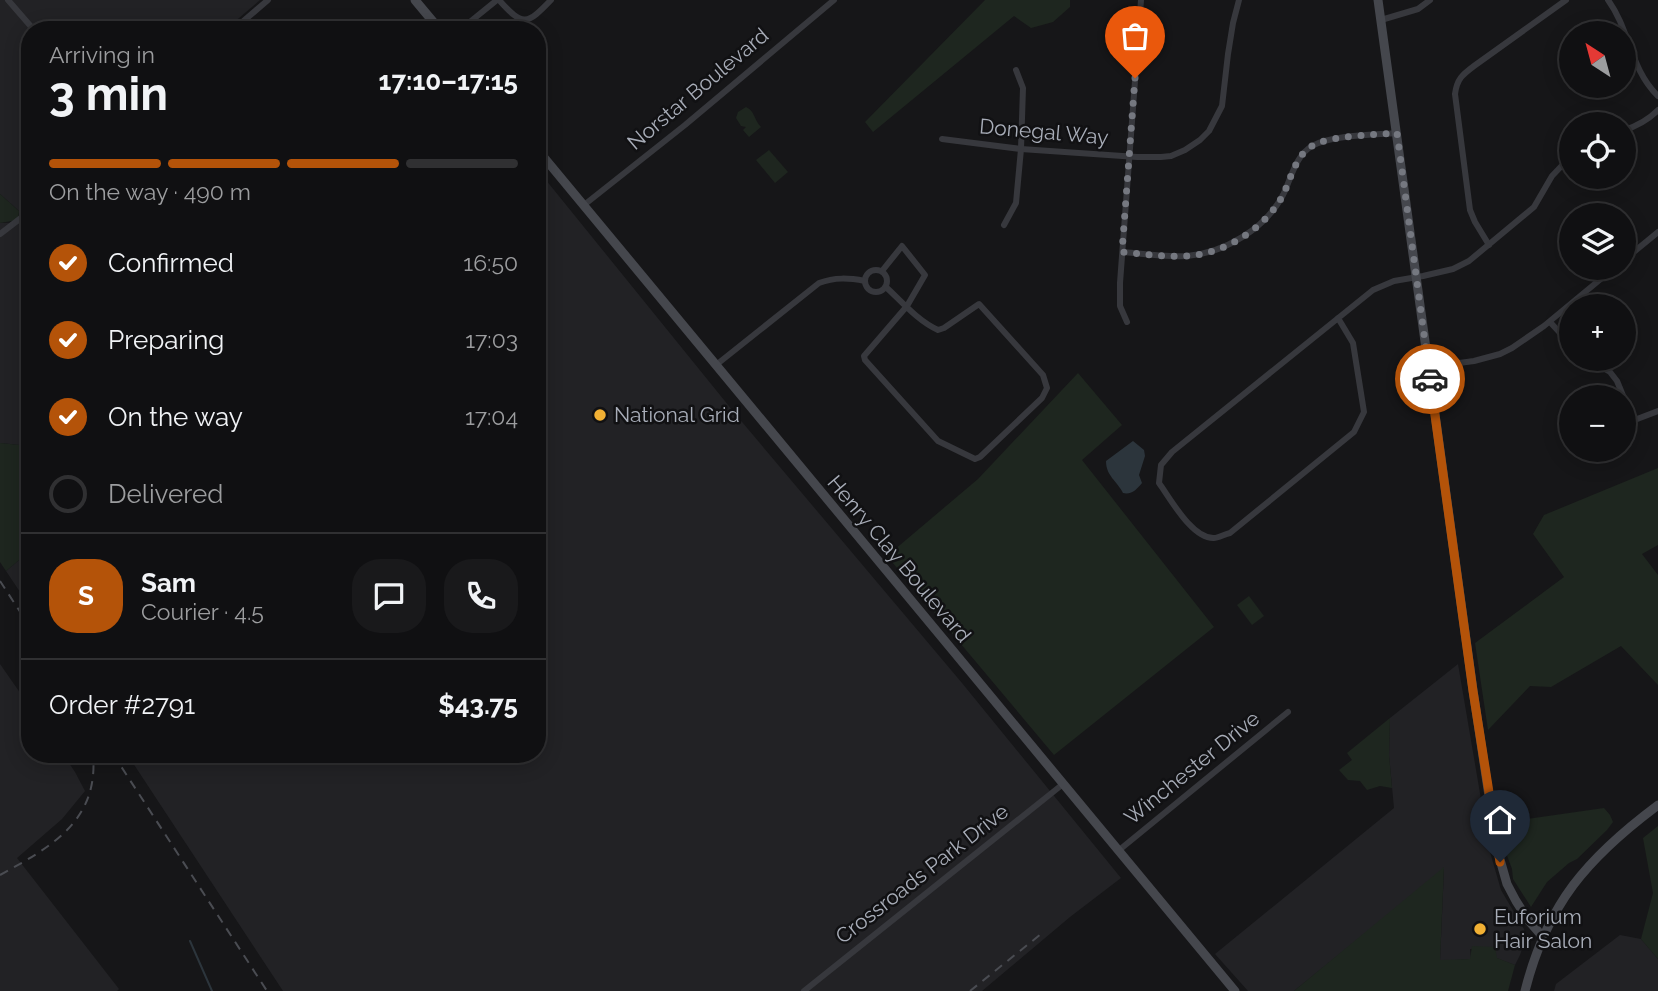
<!DOCTYPE html>
<meta charset="utf-8">
<style>
:root{--surface:#101012;--page:#19191b;--text:#f1f3f6;--muted:#9c9d9f;--line:#303032;--accent:#b45309}
body{margin:0;font-family:Raleway,sans-serif;background:var(--page);color:var(--text);height:100vh;display:flex;flex-direction:column;font-size:26px;white-space:nowrap}
*{box-sizing:border-box;margin:0}
p{font-size:23px;color:var(--muted)}
.icon{flex:none;width:38px;height:38px;fill:none;stroke:currentColor;stroke-width:2;stroke-linecap:round;stroke-linejoin:round}
.map{position:relative;flex:1;overflow:hidden}
.side{position:absolute;left:21px;top:21px;width:525px;height:742px;display:flex;flex-direction:column;background:var(--surface);border-radius:28px;box-shadow:0 4px 18px #0003,0 0 0 2px var(--line)}
.side>*{flex:none}
.needle{width:46px;rotate:324deg}
.buttons{position:absolute;left:1559px;top:21px;display:grid;gap:14px}
.buttons a{display:grid;place-items:center;width:77px;height:77px;border-radius:50%;background:var(--surface);box-shadow:0 4px 18px #0003,0 0 0 2px var(--line);font-size:35px}
.pin{position:absolute;display:grid;place-items:center;width:60px;height:60px;color:#fff;margin:-72px -30px;border-radius:50% 50% 50% 0;rotate:-45deg;box-shadow:0 0 7px #0007}
.pin .icon{rotate:45deg}
.courier{position:absolute;display:grid;place-items:center;width:70px;height:70px;margin:-35px;border:5px solid #b45309;border-radius:50%;background:#fff;color:#222;box-shadow:0 2px 9px #0007}
.summary em{font-style:normal;font-weight:700}
.summary div{display:flex;flex-direction:column-reverse}
.summary{display:flex;align-items:center;justify-content:space-between;height:119px;padding:0 28px}
h1{font-size:46px;font-weight:700;line-height:52px}
.bar{display:grid;grid-template-columns:repeat(4,1fr);gap:10px 7px;align-content:center;height:84px;padding:0 28px}
.bar i{height:9px;border-radius:5px;background:var(--line)}
.bar .active{background:var(--accent)}
.bar p{grid-column:span 4}
.line{display:flex;align-items:center;gap:18px;padding:0 28px;border-top:2px solid var(--line)}
.line div{flex:1}
.round{display:grid;place-items:center;flex:none;width:74px;height:74px;border-radius:28px;background:var(--page)}
ol{padding:0 28px;list-style:none}
li{display:flex;align-items:center;gap:21px;height:77px}
li p{margin-inline-start:auto}
li .icon{padding:7px;border-radius:50%;background:var(--accent);color:#fff;stroke-width:4}
li:last-child{color:var(--muted)}
li i{width:38px;height:38px;border:4px solid var(--line);border-radius:50%}
.map>svg:first-child{display:block}
.built{fill:#222225}
.green{fill:#1e261f}
.water{fill:#2c353c}
.lines{fill:none;stroke-linecap:round;stroke-linejoin:round}
.stream{stroke:#2c353c;stroke-width:2}
.street{stroke:#37383d;stroke-width:6}
.secondary{stroke:#45474d;stroke-width:9}
.rail{stroke:#4a4c52;stroke-width:2;stroke-dasharray:9 7;stroke-linecap:butt}
.done{stroke:#757880;stroke-width:7;stroke-dasharray:0 12.6}
.route{stroke:#b45309;stroke-width:9}
.poi-dot{fill:#f2b134;stroke:#111113;stroke-width:2.5}
.labels{text-anchor:middle;stroke-width:5;stroke-linejoin:round;paint-order:stroke}
.street-label{font-size:21px;fill:#a8adb8;stroke:#111113}
.poi-label{font-size:21px;fill:#a8adb8;stroke:#111113;text-anchor:start}
</style>
<div class="map">
<svg width="1658" height="991" viewBox="0 0 1658 991">
<rect width="100%" height="100%" fill="#161618"/>
<g class="built">
<polygon points="0,0 260,0 225,30 30,30 30,202 19,211 0,194"/>
<polygon points="537,169 737,416 962,683 1121,878 1070,917 982,991 283,991 127,754 537,754"/>
<polygon points="30,222 30,436 19,445 0,443 0,223"/>
<polygon points="30,551 30,607 6,571"/>
<polygon points="0,664 30,707 30,754 63,754 75,772 85,791 62,819 17,858 119,989 117,991 0,991"/>
<polygon points="1458,664 1490,852 1501,890 1524,929 1526,937 1520,955 1515,965 1496,958 1496,952 1470,949 1471,959 1440,961 1444,869 1294,991 1248,991 1215,954 1394,808 1389,755 1390,718"/>
<polygon points="1620,935 1641,939 1658,959 1658,991 1554,991 1556,984"/>
</g>
<g class="green">
<polygon points="985,0 1070,0 1070,7 1053,22 1031,28 1014,16 873,132 865,122"/>
<path d="M746,107C755,111 754,120 761,127L749,137L743,130L746,127L741,126L736,118L738,112Z"/>
<polygon points="769,150 788,172 775,183 756,160"/>
<polygon points="0,194 19,211 18,220 0,223"/>
<polygon points="1078,373 1122,425 1082,460 1214,627 1054,755 887,556 978,479"/>
<polygon points="30,436 30,551 6,571 0,562 0,443 19,445"/>
<polygon points="1658,468 1658,545 1642,554 1658,575 1658,685 1621,646 1551,687 1530,686 1488,730 1475,643 1564,577 1533,534 1544,515"/>
<polygon points="1249,596 1264,616 1252,625 1237,605"/>
<polygon points="1390,718 1389,755 1392,788 1380,786 1367,790 1360,781 1348,780 1339,770 1352,760 1347,753"/>
<polygon points="1525,804 1527,819 1604,808 1610,815 1613,822 1607,830 1577,859 1569,863 1547,882 1531,907 1513,879 1512,869 1505,850 1498,808"/>
<polygon points="1658,826 1658,959 1641,939 1653,893 1643,838"/>
<polygon points="1444,867 1440,960 1470,959 1472,946 1495,947 1497,958 1515,965 1508,991 1294,991"/>
</g>
<path class="water" d="M1133,441L1144,450L1145,456L1139,475L1142,483C1137,489 1132,495 1123,493C1117,481 1106,476 1106,461Z"/>
<g class="lines">
<polyline class="stream" points="190,941 212,991"/>
<g class="street">
<polyline points="8,0 34,30"/>
<path d="M499,0C523,27 527,25 551,0"/>
<path d="M1608,0C1630,30 1630,69 1658,96"/>
<polyline points="1381,20 1418,9 1430,0"/>
<polyline points="233,30 268,0"/>
<polyline points="460,30 497,0"/>
<path d="M1624,130C1637,126 1648,120 1658,110"/>
<polyline points="942,139 1021,149 1137,157 1161,157 1171,156 1185,150 1200,140 1209,131 1222,106 1228,54 1233,23 1239,0"/>
<polyline points="584,205 685,125 834,0"/>
<polyline points="1004,225 1016,203 1021,149 1023,88 1016,70"/>
<polyline points="0,234 30,211"/>
<path d="M1489,245L1475,222L1470,210L1455,94C1457,79 1462,75 1474,66L1566,0"/>
<path d="M1123,252C1144,254 1165,257 1187,256C1224,253 1265,229 1283,195C1291,179 1295,156 1312,146C1331,135 1375,135 1397,133"/>
<polyline points="1624,260 1658,232"/>
<circle cx="876" cy="281" r="11"/>
<path d="M882,271L902,246L925,275L907,306L864,356L865,360L938,441L975,459L980,457L1042,398L1047,388L1043,375L979,304L944,328L938,330C918,321 902,302 886,287"/>
<path d="M1338,318L1353,343L1364,412L1354,432L1230,533C1225,534 1218,538 1214,538C1192,539 1170,498 1159,483L1161,465L1172,452L1373,290L1394,281L1423,276L1453,269L1469,261L1534,207L1552,176L1572,155"/>
<polyline points="1127,322 1120,306 1120,283 1141,0"/>
<polyline points="1550,322 1572,346"/>
<polyline points="1589,359 1610,372 1617,381 1633,420"/>
<path d="M716,365L819,283C835,277 849,278 865,281"/>
<polyline points="1429,367 1474,361 1500,354 1512,348 1544,326 1614,268"/>
<polyline points="1624,424 1658,411"/>
<polyline points="1118,851 1288,712"/>
<polyline points="804,991 1063,784"/>
</g>
<g class="secondary">
<polyline points="415,0 440,30"/>
<polyline points="1378,0 1473,690 1497,849 1507,884 1516,901 1529,921 1543,937"/>
<polyline points="537,149 1235,991"/>
<path d="M1525,991C1547,904 1587,858 1658,805"/>
</g>
<g class="rail">
<polyline points="0,581 30,627"/>
<polyline points="113,754 267,991"/>
<path d="M0,875C51,847 99,821 93,754"/>
<polyline points="970,991 1041,934"/>
</g>
</g>
<g class="lines">
<path class="done" d="M1135,78L1122,252C1144,254 1165,257 1187,256C1224,254 1265,229 1283,195C1291,179 1295,156 1312,146C1331,135 1375,135 1397,133L1430,379"/>
<polyline class="route" points="1430,379 1473,691 1500,862"/>
</g>
<g class="poi-dot">
<circle cx="600" cy="415" r="7"/>
<circle cx="1480" cy="929" r="7"/>
</g>
<g class="labels">
<g class="street-label">
<text transform="translate(698 89) rotate(-40)" y="7">Norstar Boulevard</text>
<text transform="translate(1044 132) rotate(5)" y="7">Donegal Way</text>
<text transform="translate(899 559) rotate(50)" y="7">Henry Clay Boulevard</text>
<text transform="translate(1192 768) rotate(-39)" y="7">Winchester Drive</text>
<text transform="translate(922 874) rotate(-38)" y="7">Crossroads Park Drive</text>
</g>
<g class="poi-label">
<text x="614" y="422">National Grid</text>
<text x="1494" y="924">Euforium<tspan x="1494" dy="24">Hair Salon</tspan></text>
</g>
</g>
</svg>
<div class="buttons">
<a><svg class="needle" viewBox="-14 -14 28 28"><path d="M0-13l5 13h-10z" fill="#e53935"/><path d="M0 13l5-13h-10z" fill="#9c9d9f"/></svg></a>
<a><svg class="icon" aria-label="locate" viewBox="0 0 24 24"><circle cx="12" cy="12" r="6"/><path d="M12 2v4M12 18v4M2 12h4M18 12h4"/></svg></a>
<a><svg class="icon" aria-label="layers" viewBox="0 0 24 24"><path d="M12 4l9 5-9 5-9-5zM3 14l9 5 9-5"/></svg></a>
<a>+</a>
<a>−</a>
</div>
<div class="pin" style="left:1135px;top:78px;background:#ea580c"><svg class="icon" aria-label="bag" viewBox="0 0 24 24"><path d="M5 8h14l-1 12H6zM9 8a3 3 0 0 1 6 0"/></svg></div>
<div class="pin" style="left:1500px;top:862px;background:#1f2937"><svg class="icon" aria-label="home" viewBox="0 0 24 24"><path d="M3 11l9-7 9 7M6 9v11h12V9"/></svg></div>
<div class="courier" style="left:1430px;top:379px"><svg class="icon" aria-label="car" viewBox="0 0 24 24"><path d="M5 17H2v-5l4-1 3-4h7l3 4 3 1v5h-3M9 17h6M6 11h13"/><circle cx="7" cy="17" r="2"/><circle cx="17" cy="17" r="2"/></svg></div>
<section class="side">
<div class="summary"><div><h1>3 min</h1><p>Arriving in</p></div><em>17:10–17:15</em></div>
<div class="bar"><i class="active"></i><i class="active"></i><i class="active"></i><i></i><p>On the way · 490 m</p></div>
<ol>
<li><svg class="icon" aria-label="check" viewBox="0 0 24 24"><path d="M5 12l5 5 9-10"/></svg>Confirmed<p>16:50</p></li>
<li><svg class="icon" aria-label="check" viewBox="0 0 24 24"><path d="M5 12l5 5 9-10"/></svg>Preparing<p>17:03</p></li>
<li><svg class="icon" aria-label="check" viewBox="0 0 24 24"><path d="M5 12l5 5 9-10"/></svg>On the way<p>17:04</p></li>
<li><i></i>Delivered</li>
</ol>
<div class="line" style="height:126px"><b class="round" style="background:var(--accent);color:#fff">S</b><div><b>Sam</b><p>Courier · 4.5</p></div><a class="round"><svg class="icon" aria-label="chat" viewBox="0 0 24 24"><path d="M4 5h16v11H9l-5 4z"/></svg></a><a class="round"><svg class="icon" aria-label="phone" viewBox="0 0 24 24"><path d="M5 4h4l2 5-3 2q2 4 5 5l2-3 5 2v4C11 20 4 13 5 4z"/></svg></a></div>
<div class="line" style="height:91px"><div>Order #2791</div><b>$43.75</b></div>
</section>
</div>
